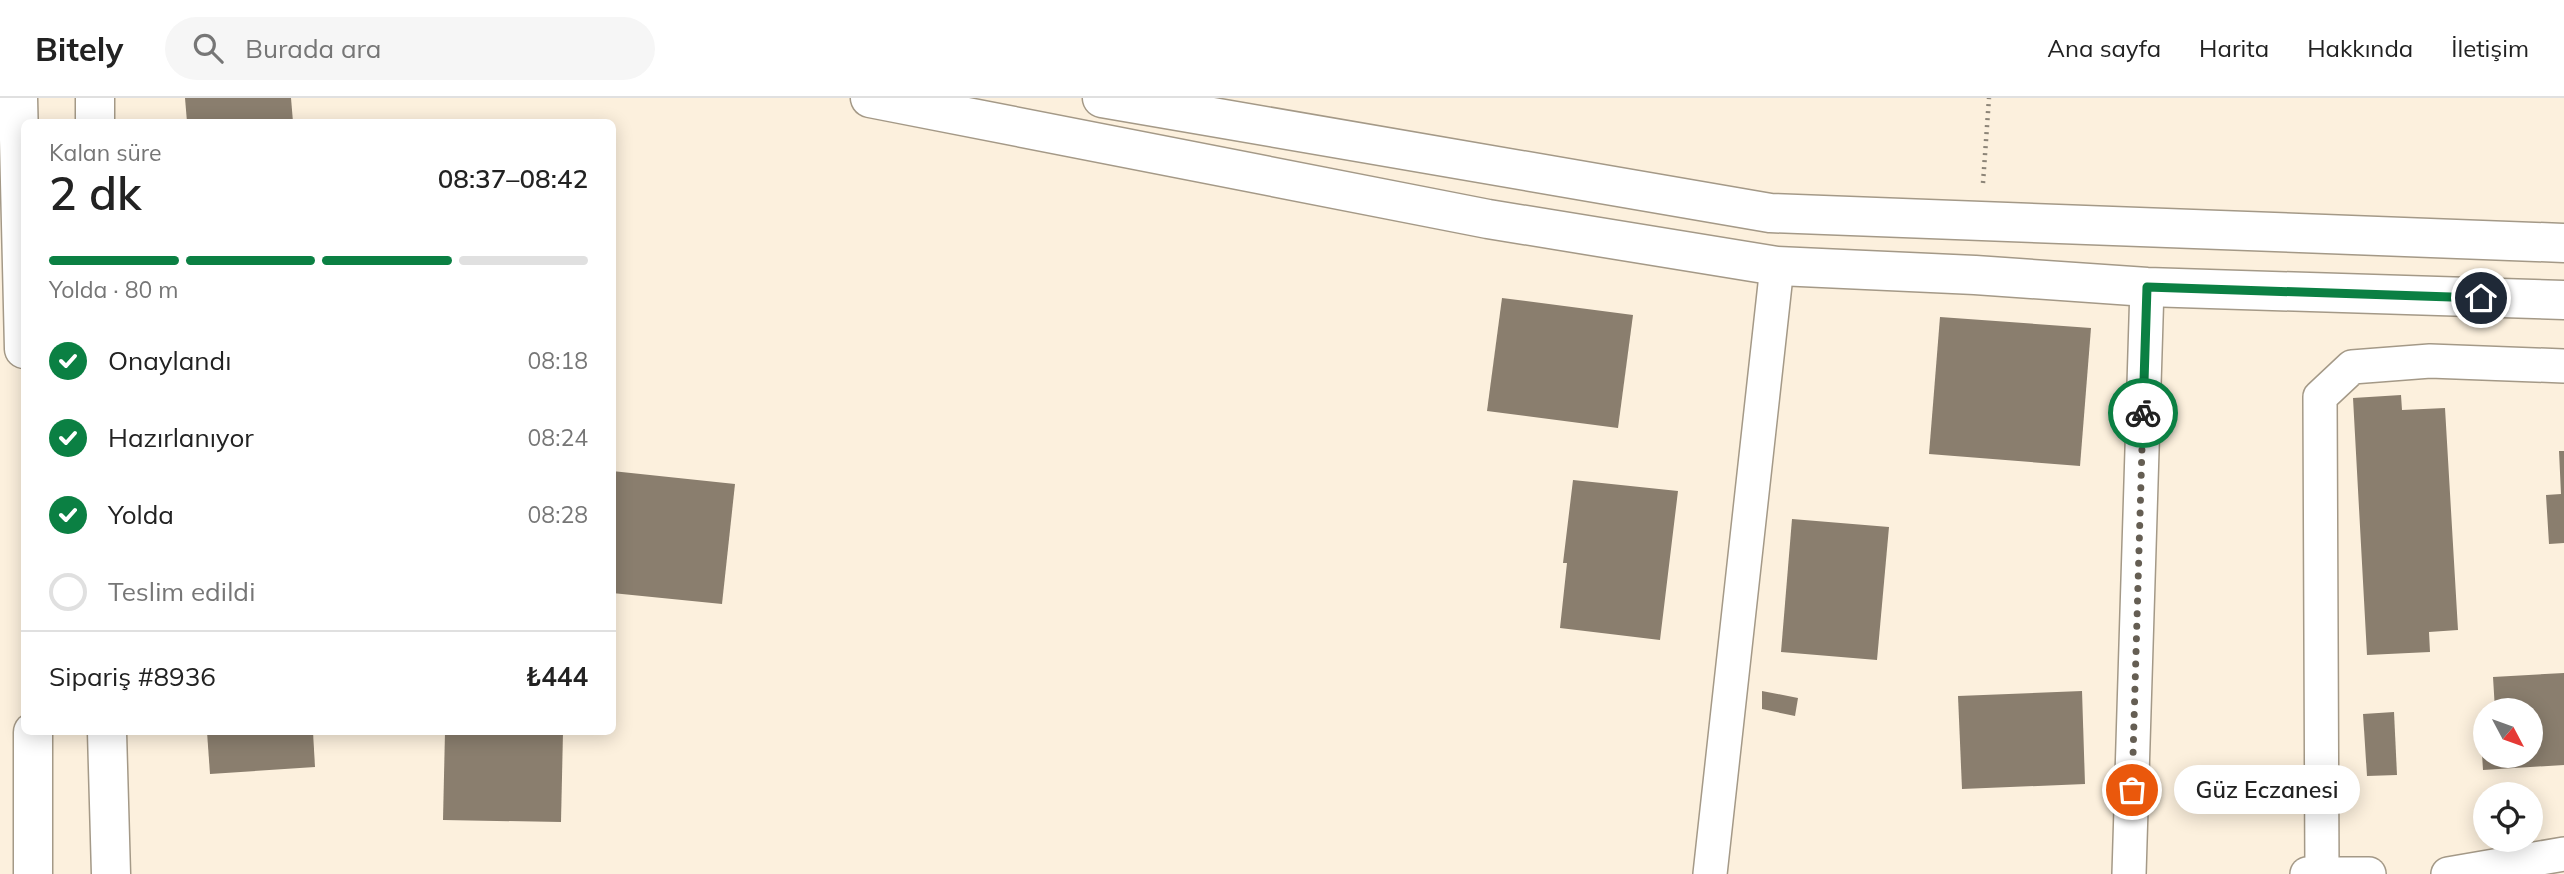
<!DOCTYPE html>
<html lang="tr">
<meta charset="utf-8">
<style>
:root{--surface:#fff;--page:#f6f6f6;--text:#222;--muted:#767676;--line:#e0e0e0;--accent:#0b8043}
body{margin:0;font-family:Mulish,sans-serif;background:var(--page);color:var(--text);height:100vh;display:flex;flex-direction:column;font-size:26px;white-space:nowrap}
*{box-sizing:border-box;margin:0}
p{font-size:23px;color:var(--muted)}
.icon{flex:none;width:38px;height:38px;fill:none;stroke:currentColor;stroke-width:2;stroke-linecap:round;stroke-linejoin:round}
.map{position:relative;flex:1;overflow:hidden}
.drawer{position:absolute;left:21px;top:21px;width:595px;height:616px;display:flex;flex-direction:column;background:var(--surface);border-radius:10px;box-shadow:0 4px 18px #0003}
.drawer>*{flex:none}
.needle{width:46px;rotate:131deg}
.fabs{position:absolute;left:2473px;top:600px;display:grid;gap:14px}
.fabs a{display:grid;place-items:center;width:70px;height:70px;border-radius:50%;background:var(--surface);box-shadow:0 4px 18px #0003;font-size:35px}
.pin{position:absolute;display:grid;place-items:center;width:60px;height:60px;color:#fff;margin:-30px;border:4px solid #fff;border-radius:50%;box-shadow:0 2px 7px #0007}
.courier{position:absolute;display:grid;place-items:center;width:70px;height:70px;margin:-35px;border:5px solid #0b8043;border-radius:50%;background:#fff;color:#222;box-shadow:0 2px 9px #0007}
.bubble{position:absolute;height:49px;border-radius:24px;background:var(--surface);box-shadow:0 4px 18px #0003;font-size:23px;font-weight:600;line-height:49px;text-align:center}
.overview em{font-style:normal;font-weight:600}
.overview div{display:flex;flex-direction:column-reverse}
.overview{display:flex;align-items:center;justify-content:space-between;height:119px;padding:0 28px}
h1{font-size:46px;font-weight:600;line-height:52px}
.bar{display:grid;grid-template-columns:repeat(4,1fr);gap:10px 7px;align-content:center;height:84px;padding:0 28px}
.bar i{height:9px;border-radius:5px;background:var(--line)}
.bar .active{background:var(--accent)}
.bar p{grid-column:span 4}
.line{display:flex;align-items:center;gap:18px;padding:0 28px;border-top:2px solid var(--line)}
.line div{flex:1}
ol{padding:0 28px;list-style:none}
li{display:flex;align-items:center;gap:21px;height:77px}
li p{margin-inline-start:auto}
li .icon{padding:7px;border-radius:50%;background:var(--accent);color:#fff;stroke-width:4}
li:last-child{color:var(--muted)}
li i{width:38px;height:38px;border:4px solid var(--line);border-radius:50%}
header{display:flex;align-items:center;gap:42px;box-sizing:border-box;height:98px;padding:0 35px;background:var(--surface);border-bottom:2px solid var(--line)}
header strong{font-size:33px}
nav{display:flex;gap:38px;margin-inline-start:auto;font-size:24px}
.search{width:490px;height:63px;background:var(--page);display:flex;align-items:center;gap:18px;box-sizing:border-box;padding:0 24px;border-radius:38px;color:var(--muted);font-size:26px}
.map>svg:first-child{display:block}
.building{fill:#8a7e6e}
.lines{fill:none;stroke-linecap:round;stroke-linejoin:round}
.minor-casing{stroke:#a49987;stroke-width:36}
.tertiary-casing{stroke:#a49987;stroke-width:41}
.path{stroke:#8c8477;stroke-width:4.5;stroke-dasharray:2 5;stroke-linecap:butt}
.minor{stroke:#fff;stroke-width:33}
.tertiary{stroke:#fff;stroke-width:38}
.done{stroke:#655e53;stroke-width:7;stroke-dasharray:0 12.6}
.route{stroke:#0b8043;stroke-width:9}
</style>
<header>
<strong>Bitely</strong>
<div class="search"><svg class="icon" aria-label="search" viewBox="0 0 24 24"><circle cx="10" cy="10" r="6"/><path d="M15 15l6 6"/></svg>Burada ara</div>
<nav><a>Ana sayfa</a><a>Harita</a><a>Hakkında</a><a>İletişim</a></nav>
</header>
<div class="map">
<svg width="2564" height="776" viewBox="0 0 2564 776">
<rect width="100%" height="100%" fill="#fcf0dd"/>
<g class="building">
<polygon points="185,0 291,0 293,24 187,24"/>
<polygon points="1502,200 1633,217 1618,330 1487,313"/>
<polygon points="1940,219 2091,230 2080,368 1929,356"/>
<polygon points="2401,297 2402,312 2445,310 2458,532 2429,534 2430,554 2367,557 2353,300"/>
<polygon points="2559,353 2564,353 2564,445 2549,446 2546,397 2561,396"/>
<polygon points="612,373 735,386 722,506 612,495"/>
<polygon points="1573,382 1678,393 1660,542 1560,530 1567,465 1563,465"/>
<polygon points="1792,421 1889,429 1877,562 1781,554"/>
<polygon points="2564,575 2564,667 2483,672 2480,623 2485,622 2485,658 2530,658 2530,612 2495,612 2493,579"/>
<polygon points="1762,593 1798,600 1795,618 1762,611"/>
<polygon points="2082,593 2085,686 1962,691 1958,598"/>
<polygon points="2394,614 2397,677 2367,678 2363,616"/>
<polygon points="207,634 313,634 315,669 210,676"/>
<polygon points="445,634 563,634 561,724 443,722"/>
</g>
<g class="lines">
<g class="minor-casing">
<g id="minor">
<polyline points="2322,775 2320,299 2352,269 2430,263 2564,268"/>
<polyline points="1710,776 1777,168"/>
<polyline points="2129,776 2147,189"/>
<polyline points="2307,776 2369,776"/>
<polyline points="2448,776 2564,756"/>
</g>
</g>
<g class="tertiary-casing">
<g id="tertiary">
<polyline points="18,0 24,251"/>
<polyline points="95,0 95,24"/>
<polyline points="870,0 1488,121 1777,168 1975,177 2147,189 2564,202"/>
<polyline points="1102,0 1770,115 2564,145"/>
<polyline points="33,634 33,776"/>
<polyline points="107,634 111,776"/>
</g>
</g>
<polyline class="path" points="1983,85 1989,0"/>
<use href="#minor" class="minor"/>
<use href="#tertiary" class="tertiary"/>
</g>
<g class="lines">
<polyline class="done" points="2132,692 2143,315"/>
<polyline class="route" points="2143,315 2147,189 2481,200"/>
</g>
</svg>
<div class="fabs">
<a><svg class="needle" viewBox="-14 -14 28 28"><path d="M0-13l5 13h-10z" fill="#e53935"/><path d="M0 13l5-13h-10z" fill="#767676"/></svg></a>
<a><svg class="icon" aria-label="locate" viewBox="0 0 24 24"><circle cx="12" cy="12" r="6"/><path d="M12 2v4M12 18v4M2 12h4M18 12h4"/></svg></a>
</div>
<div class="pin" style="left:2132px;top:692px;background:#ea580c"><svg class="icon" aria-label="bag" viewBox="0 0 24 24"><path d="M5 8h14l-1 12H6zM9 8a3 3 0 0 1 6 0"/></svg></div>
<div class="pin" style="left:2481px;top:200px;background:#1f2937"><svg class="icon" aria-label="home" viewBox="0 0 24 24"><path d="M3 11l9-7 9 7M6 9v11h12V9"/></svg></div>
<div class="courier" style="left:2143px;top:315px"><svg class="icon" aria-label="bike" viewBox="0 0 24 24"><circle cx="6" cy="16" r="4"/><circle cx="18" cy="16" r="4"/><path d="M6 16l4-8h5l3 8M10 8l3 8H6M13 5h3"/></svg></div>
<div class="bubble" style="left:2174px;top:667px;width:186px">Güz Eczanesi</div>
<section class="drawer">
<div class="overview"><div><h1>2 dk</h1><p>Kalan süre</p></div><em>08:37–08:42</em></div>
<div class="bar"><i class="active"></i><i class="active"></i><i class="active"></i><i></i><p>Yolda · 80 m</p></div>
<ol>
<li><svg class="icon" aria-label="check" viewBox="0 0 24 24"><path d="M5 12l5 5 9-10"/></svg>Onaylandı<p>08:18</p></li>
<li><svg class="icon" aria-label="check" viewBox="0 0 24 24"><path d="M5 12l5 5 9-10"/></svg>Hazırlanıyor<p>08:24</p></li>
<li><svg class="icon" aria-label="check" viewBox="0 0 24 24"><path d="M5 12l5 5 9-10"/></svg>Yolda<p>08:28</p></li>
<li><i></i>Teslim edildi</li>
</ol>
<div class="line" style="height:91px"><div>Sipariş #8936</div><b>₺444</b></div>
</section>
</div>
